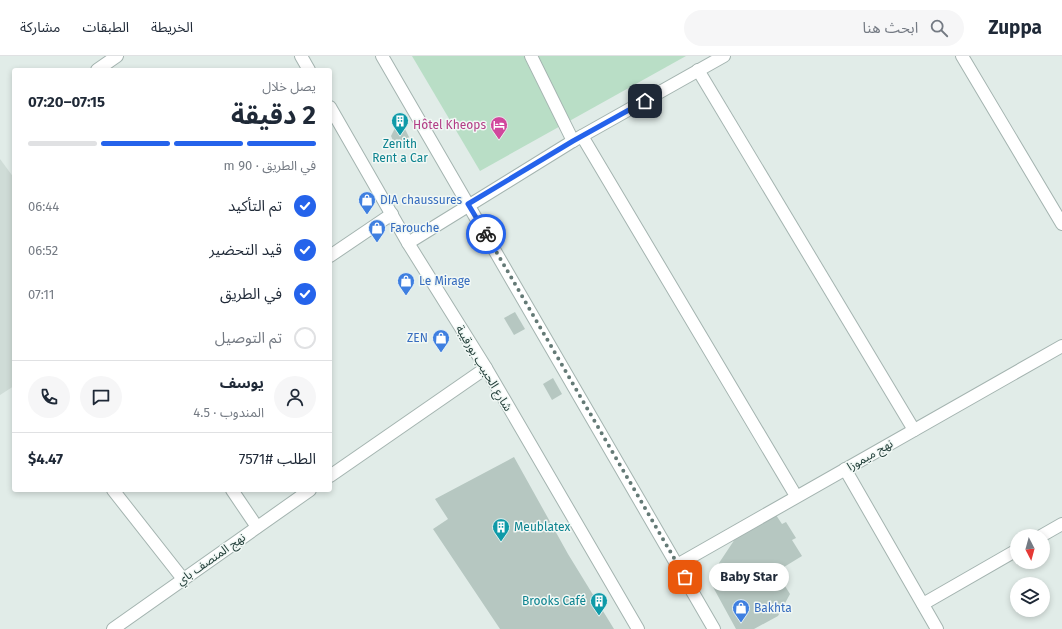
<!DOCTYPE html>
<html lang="ar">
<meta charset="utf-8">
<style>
:root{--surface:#fff;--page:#f6f6f7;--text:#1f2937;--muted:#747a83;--line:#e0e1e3;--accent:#2563eb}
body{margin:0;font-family:"Fira Sans","Noto Sans Arabic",sans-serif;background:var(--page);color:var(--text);direction:rtl;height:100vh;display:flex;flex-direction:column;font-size:15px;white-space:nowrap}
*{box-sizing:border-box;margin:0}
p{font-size:13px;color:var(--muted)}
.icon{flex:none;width:22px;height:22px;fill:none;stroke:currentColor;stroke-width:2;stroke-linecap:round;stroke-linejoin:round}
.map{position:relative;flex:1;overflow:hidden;direction:ltr}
.panel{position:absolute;left:12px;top:12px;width:320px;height:424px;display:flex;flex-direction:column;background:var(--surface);border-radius:4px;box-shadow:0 2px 6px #0003;direction:rtl}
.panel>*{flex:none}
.needle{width:26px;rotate:174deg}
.tools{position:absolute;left:1010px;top:473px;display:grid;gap:8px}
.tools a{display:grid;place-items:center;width:40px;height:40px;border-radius:50%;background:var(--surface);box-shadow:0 2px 6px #0003;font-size:20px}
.pin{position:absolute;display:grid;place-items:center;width:34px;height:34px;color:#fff;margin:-17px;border-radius:8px;box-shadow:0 2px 6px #0006}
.courier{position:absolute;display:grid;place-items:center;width:40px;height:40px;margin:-20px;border:3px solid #2563eb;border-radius:50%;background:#fff;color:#222;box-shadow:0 1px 5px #0007}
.bubble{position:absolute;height:28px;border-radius:14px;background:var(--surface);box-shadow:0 2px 6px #0003;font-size:13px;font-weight:700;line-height:28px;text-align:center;direction:rtl}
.headline em{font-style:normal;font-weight:700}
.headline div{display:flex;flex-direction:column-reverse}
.headline{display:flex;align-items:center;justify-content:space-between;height:68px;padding:0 16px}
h1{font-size:26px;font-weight:700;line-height:30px}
.bar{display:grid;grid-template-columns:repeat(4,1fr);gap:6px 4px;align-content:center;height:48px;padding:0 16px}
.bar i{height:5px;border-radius:3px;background:var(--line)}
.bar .current{background:var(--accent)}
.bar p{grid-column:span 4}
.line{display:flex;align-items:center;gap:10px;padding:0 16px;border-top:1px solid var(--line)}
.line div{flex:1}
.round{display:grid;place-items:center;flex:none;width:42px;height:42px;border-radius:21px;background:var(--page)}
ol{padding:0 16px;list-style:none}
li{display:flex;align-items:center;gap:12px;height:44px}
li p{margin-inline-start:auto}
li .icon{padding:4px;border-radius:50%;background:var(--accent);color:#fff;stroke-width:4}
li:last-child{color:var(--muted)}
li i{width:22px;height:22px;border:2px solid var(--line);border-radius:50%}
header{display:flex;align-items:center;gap:24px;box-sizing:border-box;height:56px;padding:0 20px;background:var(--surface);border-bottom:1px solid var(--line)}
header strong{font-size:19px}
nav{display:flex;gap:22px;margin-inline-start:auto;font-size:14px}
.search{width:280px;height:36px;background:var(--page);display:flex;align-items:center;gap:10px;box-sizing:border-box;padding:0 14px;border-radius:22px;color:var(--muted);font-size:15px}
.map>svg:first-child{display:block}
.built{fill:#cfdcd7}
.green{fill:#b9dec6}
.building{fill:#b6c7c1}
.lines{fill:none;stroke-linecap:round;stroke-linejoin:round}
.minor-casing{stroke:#a4b4b0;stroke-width:14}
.minor{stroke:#fff;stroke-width:12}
.done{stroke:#647a76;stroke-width:4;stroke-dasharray:0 7.2}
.route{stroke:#2563eb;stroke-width:5}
.labels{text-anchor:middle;stroke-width:3;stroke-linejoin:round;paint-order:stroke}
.hotel-label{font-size:12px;fill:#b23c85;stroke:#f1f8f5;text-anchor:end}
.culture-label{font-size:12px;fill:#0d838f;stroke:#f1f8f5}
.shop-label{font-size:12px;fill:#366cbe;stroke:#f1f8f5;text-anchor:start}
.street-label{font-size:12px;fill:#213d38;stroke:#f1f8f5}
</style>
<header>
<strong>Zuppa</strong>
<div class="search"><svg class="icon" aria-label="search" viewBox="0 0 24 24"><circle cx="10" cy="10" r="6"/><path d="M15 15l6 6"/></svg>ابحث هنا</div>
<nav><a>الخريطة</a><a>الطبقات</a><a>مشاركة</a></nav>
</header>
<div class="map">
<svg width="1062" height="573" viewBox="0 0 1062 573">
<rect width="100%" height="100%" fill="#e1ece8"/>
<polygon class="built" points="0,103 14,122 14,330 0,339"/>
<polygon class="green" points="412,0 686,0 480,115"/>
<g class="building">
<polygon points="395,72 405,73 409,81 404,89 394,87 391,80"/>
<polygon points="515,256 525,273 514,279 504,262"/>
<polygon points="553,322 562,338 552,344 543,328"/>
<polygon points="514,401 568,498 614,573 500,573 433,473 448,463 435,443"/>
<polygon points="774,456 782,468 786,466 796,482 792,484 802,500 784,511 788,516 780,522 790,538 778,560 754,573 736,573 713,531 719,507 737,480"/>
</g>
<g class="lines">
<g class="minor-casing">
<g id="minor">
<polyline points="301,0 309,14"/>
<polyline points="382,0 714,573"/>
<polyline points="531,0 573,85"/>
<polyline points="962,0 1062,168"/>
<polyline points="97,14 117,0"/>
<polyline points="698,14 914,374"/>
<polyline points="330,51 408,187 486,312 638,573"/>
<polyline points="582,80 796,440"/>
<polyline points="408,187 573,85 724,0"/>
<polyline points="330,200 392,158"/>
<polyline points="845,413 937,573"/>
<polyline points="330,420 486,312"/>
<polyline points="113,434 183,523"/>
<polyline points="232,434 257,471"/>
<polyline points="1041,480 1062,468"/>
<polyline points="677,509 1062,290"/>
<polyline points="923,548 1017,494"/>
<polyline points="113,573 310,434"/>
</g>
</g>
<use href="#minor" class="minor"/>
</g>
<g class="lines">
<polyline class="done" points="486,178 685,521"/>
<polyline class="route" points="486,178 468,148 573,85 645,45"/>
</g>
<defs>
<g id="building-pin" transform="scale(0.9)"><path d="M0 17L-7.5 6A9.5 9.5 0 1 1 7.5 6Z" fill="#0f9aa8" stroke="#f1f8f5"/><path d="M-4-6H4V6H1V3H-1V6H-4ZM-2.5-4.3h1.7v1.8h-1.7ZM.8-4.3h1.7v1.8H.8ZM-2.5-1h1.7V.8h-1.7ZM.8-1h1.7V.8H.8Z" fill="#fff"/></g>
<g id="hotel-pin" transform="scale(0.9)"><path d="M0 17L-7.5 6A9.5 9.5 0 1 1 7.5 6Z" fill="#d1479c" stroke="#f1f8f5"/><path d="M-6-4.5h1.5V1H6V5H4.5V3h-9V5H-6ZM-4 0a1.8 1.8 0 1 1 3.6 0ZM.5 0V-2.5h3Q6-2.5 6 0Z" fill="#fff"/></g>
<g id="shop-pin" transform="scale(0.9)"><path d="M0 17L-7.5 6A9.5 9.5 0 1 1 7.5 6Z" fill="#3f7fe0" stroke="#f1f8f5"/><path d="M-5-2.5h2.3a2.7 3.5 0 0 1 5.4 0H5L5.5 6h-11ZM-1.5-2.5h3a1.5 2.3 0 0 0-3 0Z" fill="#fff"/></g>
</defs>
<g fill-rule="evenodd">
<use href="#building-pin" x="400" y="65"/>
<use href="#hotel-pin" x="499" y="69"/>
<use href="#shop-pin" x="367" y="144"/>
<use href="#shop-pin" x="377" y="172"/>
<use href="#shop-pin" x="406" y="225"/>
<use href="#shop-pin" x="441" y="282"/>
<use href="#building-pin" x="501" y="471"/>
<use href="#building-pin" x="599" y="545"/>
<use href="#shop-pin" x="741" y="552"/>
</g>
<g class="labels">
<g class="hotel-label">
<text x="486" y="73">Hôtel Kheops</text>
</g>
<g class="culture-label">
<text x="400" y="92">Zenith<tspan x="400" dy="14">Rent a Car</tspan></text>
<text x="514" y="475" text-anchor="start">Meublatex</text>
<text x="586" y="549" text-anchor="end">Brooks Café</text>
</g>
<g class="shop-label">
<text x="380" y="148">DIA chaussures</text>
<text x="390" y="176">Farouche</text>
<text x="419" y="229">Le Mirage</text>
<text x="428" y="286" text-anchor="end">ZEN</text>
<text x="754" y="556">Bakhta</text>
</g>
<g class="street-label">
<text transform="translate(484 312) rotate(59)" y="4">شارع الحبيب بورقيبة</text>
<text transform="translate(870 399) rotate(-30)" y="4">نهج ميموزا</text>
<text transform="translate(211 503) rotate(-35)" y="4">نهج المنصف باي</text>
</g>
</g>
</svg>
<div class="tools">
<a><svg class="needle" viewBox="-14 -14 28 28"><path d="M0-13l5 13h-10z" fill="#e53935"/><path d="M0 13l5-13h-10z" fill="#747a83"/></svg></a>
<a><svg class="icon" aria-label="layers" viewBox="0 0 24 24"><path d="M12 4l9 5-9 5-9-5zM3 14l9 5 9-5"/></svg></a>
</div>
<div class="pin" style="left:685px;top:521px;background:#ea580c"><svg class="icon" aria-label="bag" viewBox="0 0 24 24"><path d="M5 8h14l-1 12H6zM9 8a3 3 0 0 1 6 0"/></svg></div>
<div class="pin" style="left:645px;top:45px;background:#1f2937"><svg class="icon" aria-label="home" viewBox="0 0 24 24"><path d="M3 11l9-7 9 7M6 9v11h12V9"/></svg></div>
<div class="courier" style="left:486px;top:178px"><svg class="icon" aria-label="bike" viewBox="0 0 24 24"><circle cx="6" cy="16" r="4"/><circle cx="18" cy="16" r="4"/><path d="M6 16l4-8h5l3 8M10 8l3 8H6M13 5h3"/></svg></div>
<div class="bubble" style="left:709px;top:507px;width:80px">Baby Star</div>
<section class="panel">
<div class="headline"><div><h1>2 دقيقة</h1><p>يصل خلال</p></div><em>07:15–07:20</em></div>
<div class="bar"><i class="current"></i><i class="current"></i><i class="current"></i><i></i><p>في الطريق · 90 m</p></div>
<ol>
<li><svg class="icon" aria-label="check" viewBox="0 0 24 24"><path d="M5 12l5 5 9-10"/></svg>تم التأكيد<p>06:44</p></li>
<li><svg class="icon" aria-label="check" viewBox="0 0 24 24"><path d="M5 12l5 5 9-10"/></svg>قيد التحضير<p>06:52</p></li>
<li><svg class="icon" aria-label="check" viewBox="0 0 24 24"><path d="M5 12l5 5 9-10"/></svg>في الطريق<p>07:11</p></li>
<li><i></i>تم التوصيل</li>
</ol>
<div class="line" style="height:72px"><a class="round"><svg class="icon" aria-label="person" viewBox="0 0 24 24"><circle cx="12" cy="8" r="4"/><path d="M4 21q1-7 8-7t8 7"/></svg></a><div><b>يوسف</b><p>المندوب · 4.5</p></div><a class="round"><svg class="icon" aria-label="chat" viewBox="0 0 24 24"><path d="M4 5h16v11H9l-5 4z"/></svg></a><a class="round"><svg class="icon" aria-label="phone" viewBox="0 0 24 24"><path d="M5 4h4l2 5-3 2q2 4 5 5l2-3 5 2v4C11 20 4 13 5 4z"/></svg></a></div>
<div class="line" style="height:52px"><div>الطلب #7571</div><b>$4.47</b></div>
</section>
</div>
